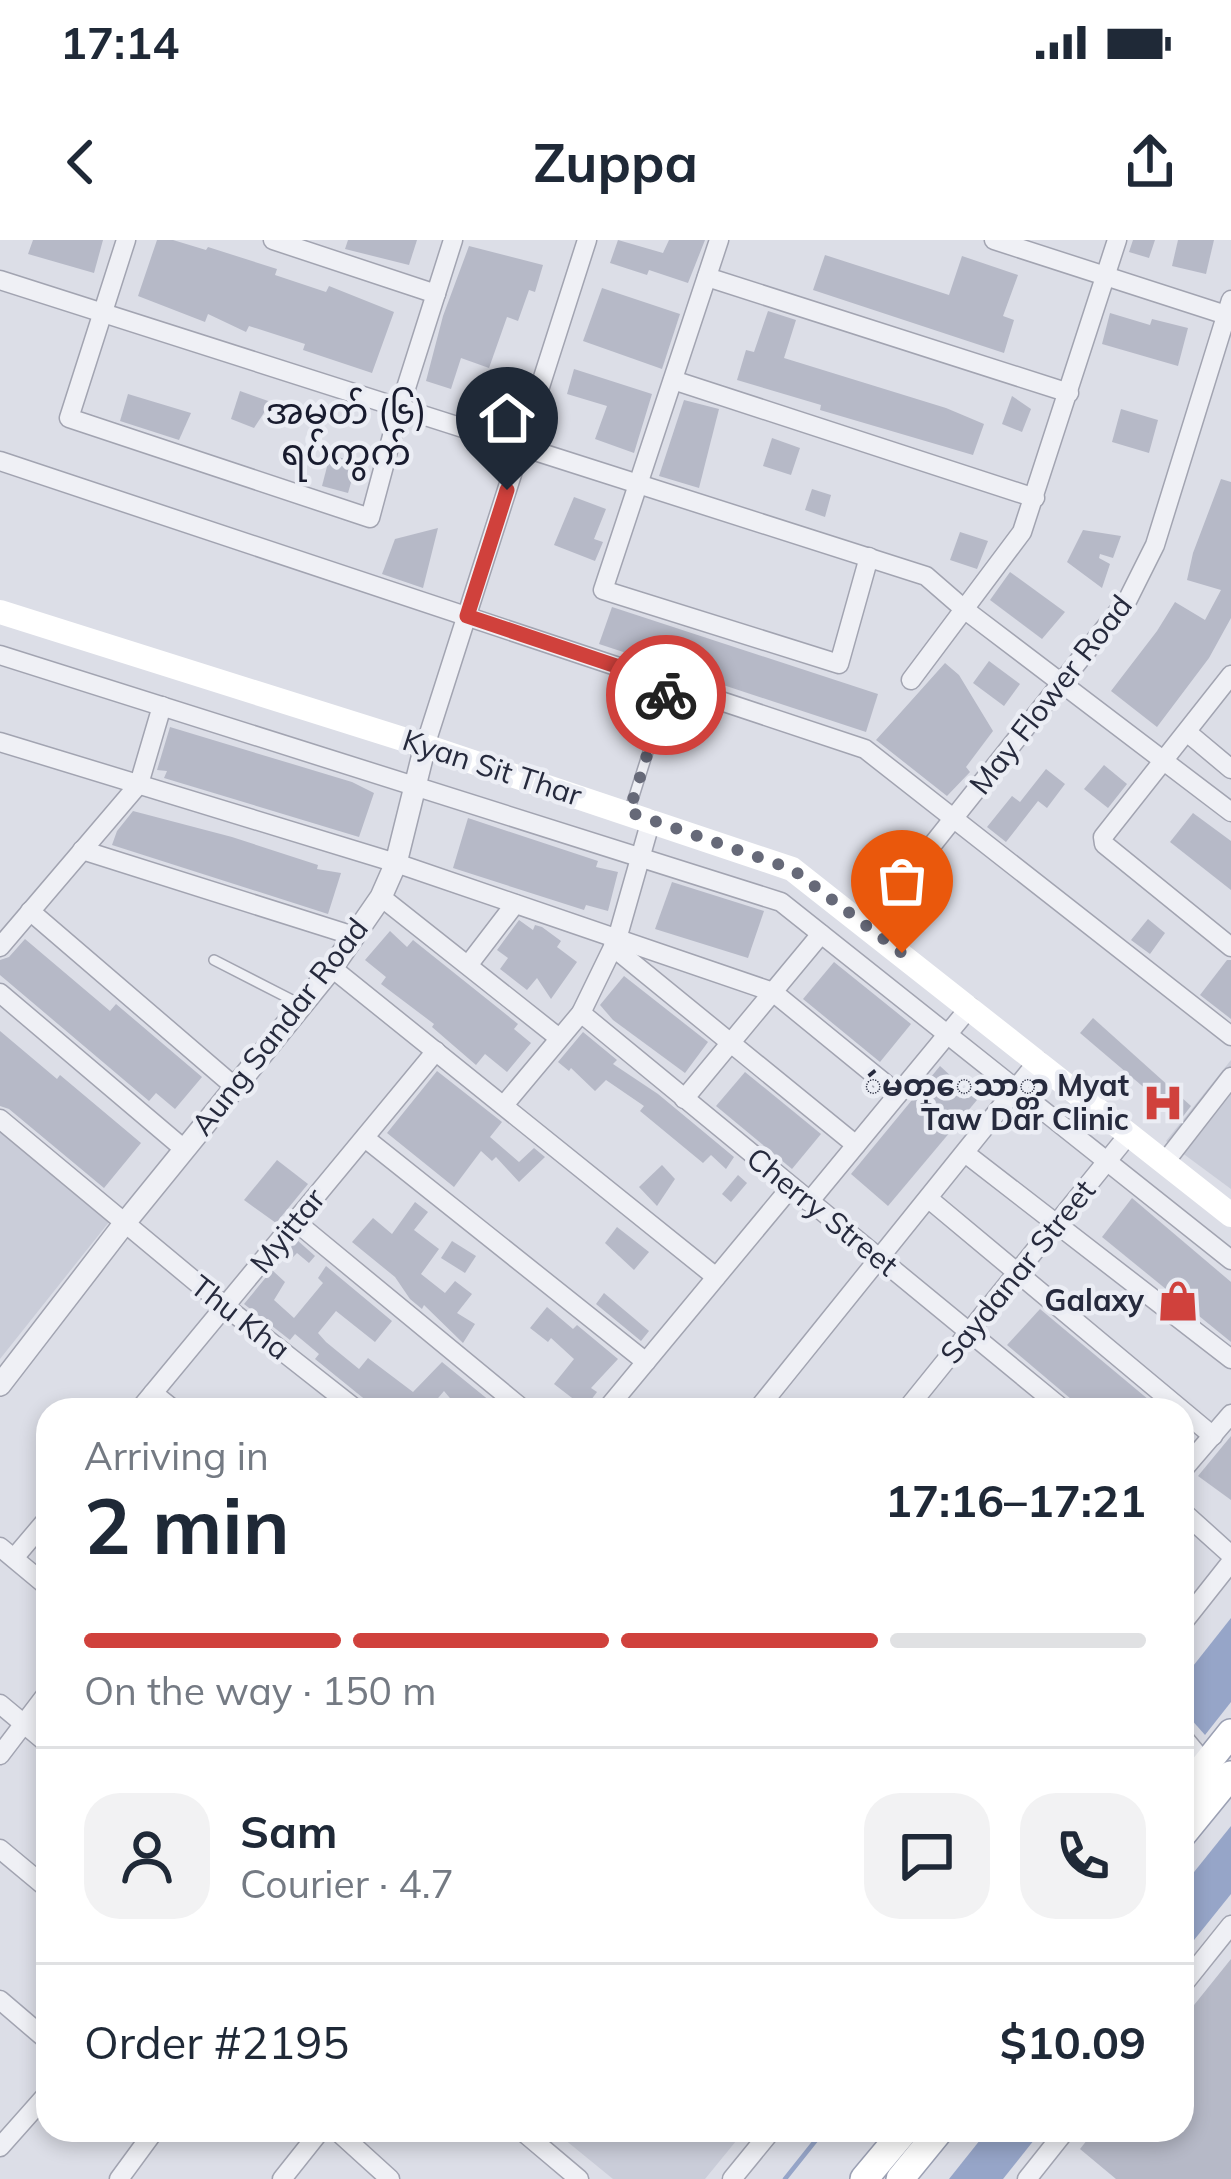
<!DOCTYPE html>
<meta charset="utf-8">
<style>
:root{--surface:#fff;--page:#f2f2f3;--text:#1f2937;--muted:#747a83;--line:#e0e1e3;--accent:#d0413c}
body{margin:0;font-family:Mulish,"Noto Sans Myanmar",sans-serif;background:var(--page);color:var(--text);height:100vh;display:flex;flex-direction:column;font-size:45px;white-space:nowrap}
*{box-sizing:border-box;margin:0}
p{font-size:39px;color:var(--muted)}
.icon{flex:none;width:66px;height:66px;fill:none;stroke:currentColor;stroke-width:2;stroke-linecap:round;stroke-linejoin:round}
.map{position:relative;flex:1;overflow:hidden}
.side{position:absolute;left:36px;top:1158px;width:1158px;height:744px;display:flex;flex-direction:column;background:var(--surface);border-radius:36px;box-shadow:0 6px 18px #0003}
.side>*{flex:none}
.pin{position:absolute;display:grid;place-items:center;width:102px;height:102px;color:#fff;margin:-123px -51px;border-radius:50% 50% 50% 0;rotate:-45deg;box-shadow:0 0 12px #0007}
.pin .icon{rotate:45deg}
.courier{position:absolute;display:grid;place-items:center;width:120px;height:120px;margin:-60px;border:9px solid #d0413c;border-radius:50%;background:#fff;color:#222;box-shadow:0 3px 15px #0007}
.summary em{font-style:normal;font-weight:700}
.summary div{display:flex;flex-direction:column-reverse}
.summary{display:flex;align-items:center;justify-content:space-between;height:204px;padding:0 48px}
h1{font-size:78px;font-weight:700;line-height:90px}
.bar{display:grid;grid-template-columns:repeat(4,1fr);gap:18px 12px;align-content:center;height:144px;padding:0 48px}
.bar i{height:15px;border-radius:9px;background:var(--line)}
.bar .current{background:var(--accent)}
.bar p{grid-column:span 4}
.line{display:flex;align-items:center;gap:30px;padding:0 48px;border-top:3px solid var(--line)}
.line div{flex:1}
.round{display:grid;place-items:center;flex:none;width:126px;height:126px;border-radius:36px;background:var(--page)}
.status{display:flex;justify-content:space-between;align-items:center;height:84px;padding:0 60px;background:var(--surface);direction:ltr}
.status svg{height:33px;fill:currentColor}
header{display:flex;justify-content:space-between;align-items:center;height:156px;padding:0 48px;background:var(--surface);font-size:54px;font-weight:700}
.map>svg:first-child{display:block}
.built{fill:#cacdd9}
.water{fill:#96a5c8}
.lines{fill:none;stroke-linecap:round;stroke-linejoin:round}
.stream{stroke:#96a5c8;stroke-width:4.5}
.building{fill:#b6b9c7}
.service-casing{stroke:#a2a4b1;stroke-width:12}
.minor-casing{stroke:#a2a4b1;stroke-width:21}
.tertiary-casing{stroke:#a2a4b1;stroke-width:24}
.primary-casing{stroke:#9ba0b3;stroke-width:30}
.service{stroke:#eff0f5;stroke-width:9}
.minor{stroke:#eff0f5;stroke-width:18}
.tertiary{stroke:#eff0f5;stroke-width:21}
.secondary{stroke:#fff;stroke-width:24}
.primary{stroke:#fff;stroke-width:27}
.done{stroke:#666978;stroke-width:12;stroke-dasharray:0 21.6}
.route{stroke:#d0413c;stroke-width:15}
.labels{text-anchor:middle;stroke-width:9;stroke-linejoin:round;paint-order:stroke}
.street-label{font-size:30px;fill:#262a3d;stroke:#ebedf4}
.poi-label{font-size:30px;font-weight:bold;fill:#262a3d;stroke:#ebedf4;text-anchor:end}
.quarter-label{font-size:36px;fill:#181b2e;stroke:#ebedf4}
</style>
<div class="status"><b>17:14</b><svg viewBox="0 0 49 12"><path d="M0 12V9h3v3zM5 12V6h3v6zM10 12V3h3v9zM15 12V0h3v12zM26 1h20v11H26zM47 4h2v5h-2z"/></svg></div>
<header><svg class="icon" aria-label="back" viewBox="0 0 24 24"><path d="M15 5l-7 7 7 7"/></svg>Zuppa<svg class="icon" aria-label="share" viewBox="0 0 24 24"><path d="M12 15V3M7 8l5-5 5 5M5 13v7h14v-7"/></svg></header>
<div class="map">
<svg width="1231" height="1939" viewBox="0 0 1231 1939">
<rect width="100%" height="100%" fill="#dcdee7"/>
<g class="built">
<polygon points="1231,820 1231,949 1166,901"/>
<polygon points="0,891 109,982 0,1119"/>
<polygon points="553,1890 745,1890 705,1939 613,1939"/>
</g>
<g class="water">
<polygon points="1231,1378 1231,1462 1205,1495 1182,1469 1182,1440"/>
<polygon points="1231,1586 1231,1654 1182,1715 1182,1647"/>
<polygon points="988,1890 1042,1890 1003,1939 949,1939"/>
</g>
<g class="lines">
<polyline class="stream" points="785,1939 824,1890"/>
</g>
<g class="building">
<polygon points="33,0 103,0 94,33 28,14"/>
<polygon points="157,0 173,0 206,10 208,7 277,29 275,35 326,52 329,46 394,72 372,133 303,110 305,104 249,86 246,92 208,74 205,82 138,56"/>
<polygon points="348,0 417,0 409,25 345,9"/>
<polygon points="618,0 663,13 669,0 705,0 688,43 649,30 647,35 610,23"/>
<polygon points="1133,0 1155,0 1149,18 1129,12"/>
<polygon points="1178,0 1214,0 1206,34 1172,26"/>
<polygon points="469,6 543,25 535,52 529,50 518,81 507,77 489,128 461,118 451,149 426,141 443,76"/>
<polygon points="825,15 949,55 962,16 1018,35 1003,76 1014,80 1004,113 813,50"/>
<polygon points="602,48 680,74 662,129 583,101"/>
<polygon points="768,71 796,80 784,118 946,168 984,184 973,215 820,170 821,165 737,140 746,110 754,112"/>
<polygon points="1110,73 1150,85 1152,79 1188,88 1178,126 1102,104"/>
<polygon points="574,129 652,154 634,213 595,199 607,166 567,154"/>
<polygon points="240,151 271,162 254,188 231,179"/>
<polygon points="128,154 191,173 179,200 120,181"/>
<polygon points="1012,156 1031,169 1022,192 1002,184"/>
<polygon points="684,160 719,169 699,248 659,236"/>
<polygon points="1121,169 1158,180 1149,213 1112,202"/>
<polygon points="772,198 800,208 791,235 763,226"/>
<polygon points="330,215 357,222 348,253 322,246"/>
<polygon points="1221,239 1231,242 1231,378 1209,418 1157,487 1111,451 1157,391 1175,362 1205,380 1221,350 1187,340 1193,313"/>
<polygon points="812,249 831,255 825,277 805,270"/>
<polygon points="574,257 606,269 594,299 603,302 595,321 554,305"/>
<polygon points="438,288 423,348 382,334 395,299"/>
<polygon points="1083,290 1121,296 1113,318 1100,314 1099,318 1110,324 1102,348 1067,322"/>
<polygon points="960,292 988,301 977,329 950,320"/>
<polygon points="1010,332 1065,372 1042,399 990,360"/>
<polygon points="612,367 878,454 866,492 599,404"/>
<polygon points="989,421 1020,444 1004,466 973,443"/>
<polygon points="945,423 959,435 993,491 966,527 970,532 947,556 876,500"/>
<polygon points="170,487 352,542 374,553 359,597 164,538 167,531 157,530"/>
<polygon points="1104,525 1127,544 1108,568 1084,549"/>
<polygon points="1046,529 1065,544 1047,568 1038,561 1006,602 987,587 1012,556 1020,562"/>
<polygon points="133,571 232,597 318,625 317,629 341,633 328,674 112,605 117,591"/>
<polygon points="1193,573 1231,601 1231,650 1170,602"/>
<polygon points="468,578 598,621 596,627 618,632 608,671 586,665 584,670 453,628"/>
<polygon points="672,642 764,671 748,718 655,689"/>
<polygon points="1148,679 1165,693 1150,714 1131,700"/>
<polygon points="519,680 533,690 535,685 542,687 561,701 557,707 577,722 551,759 537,738 527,750 500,729 508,718 497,710"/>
<polygon points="390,691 407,707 413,700 518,784 514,789 531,803 507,832 485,814 476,825 432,787 434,784 381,744 386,737 365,720"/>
<polygon points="25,699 110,771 116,764 202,837 175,869 156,853 149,861 0,735 0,720 9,717"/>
<polygon points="1227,720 1231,720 1231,779 1200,755"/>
<polygon points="834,722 911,784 880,822 803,759"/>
<polygon points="624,736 708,802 685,833 613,780 600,765"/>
<polygon points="1093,778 1191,866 1181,879 1080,793"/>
<polygon points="0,791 57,839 60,835 141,903 104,948 9,869 0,866"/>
<polygon points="583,792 617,820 613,824 658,854 734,917 726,929 711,915 703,923 640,871 644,866 606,840 595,851 571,828 569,831 558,822"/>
<polygon points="940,826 977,860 888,966 851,934"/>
<polygon points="437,831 502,882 490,897 519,922 534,908 545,917 519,942 496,917 492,921 481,911 454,947 387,893"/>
<polygon points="745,832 821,894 792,929 716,866"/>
<polygon points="277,920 308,944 276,983 244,960"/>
<polygon points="662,925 675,939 657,966 639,947"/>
<polygon points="738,935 747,943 731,962 722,954"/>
<polygon points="1132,958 1231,1042 1231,1102 1102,997"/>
<polygon points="415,962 428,972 414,990 439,1009 421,1034 445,1053 455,1041 472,1054 457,1073 475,1084 463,1103 424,1065 422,1069 410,1059 395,1037 352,1002 373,978 392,994"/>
<polygon points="617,987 649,1012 634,1030 605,1003"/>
<polygon points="297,1000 315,1016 309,1023 297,1013 291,1019 285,1014"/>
<polygon points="452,1001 476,1016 465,1033 441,1018"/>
<polygon points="326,1026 392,1081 375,1102 336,1071 318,1093 326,1102 359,1129 368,1118 413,1152 442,1122 501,1170 460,1170 444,1151 428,1170 378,1170 315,1119 319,1114 295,1094 290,1100 244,1064 272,1030 285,1042 274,1060 294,1078 323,1043 318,1038"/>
<polygon points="604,1053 649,1091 641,1101 596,1064"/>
<polygon points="547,1067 573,1089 577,1085 618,1119 591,1148 597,1152 585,1168 554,1144 574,1119 551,1098 548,1102 530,1088"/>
<polygon points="1040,1069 1161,1170 1084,1170 1007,1105"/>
<polygon points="1231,1196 1231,1260 1198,1236"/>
<polygon points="1231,1719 1231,1939 1116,1939 1080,1909 1095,1890 1182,1890 1182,1780"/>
</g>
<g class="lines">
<g class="service-casing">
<g id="service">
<polyline points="629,572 669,446"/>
<polyline points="214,720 300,764"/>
</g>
</g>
<g class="minor-casing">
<g id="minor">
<polyline points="126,0 69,178 370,278 399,170 453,0"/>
<polyline points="273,0 436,54"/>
<polyline points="719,0 603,350 839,424 869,317"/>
<polyline points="994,0 1226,75"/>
<polyline points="707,37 1069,153"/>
<polyline points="0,40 926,336 964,369 1231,572"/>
<polyline points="673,140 1035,258"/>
<polyline points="0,221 865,509 1231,796"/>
<polyline points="0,415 781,662 1231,1020"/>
<polyline points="1231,435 1103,597 1104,604 1231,707"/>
<polyline points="911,440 1022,292 1117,0"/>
<polyline points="1188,493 1231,529"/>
<polyline points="0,502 396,623 773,752 898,854"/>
<polyline points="425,506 587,0"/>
<polyline points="82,610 354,696"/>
<polyline points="381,657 559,798"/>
<polyline points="30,671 235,847"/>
<polyline points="867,687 1128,359 1155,305 1231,60"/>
<polyline points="0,707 139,544 162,466"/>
<polyline points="613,707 856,905"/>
<polyline points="469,724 515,664"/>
<polyline points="332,728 716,1037"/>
<polyline points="0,753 184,909"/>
<polyline points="581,773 1064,1170"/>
<polyline points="684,859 821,694"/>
<polyline points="504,865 581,773 617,699 651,580"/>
<polyline points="0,879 226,1067 357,1170"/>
<polyline points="365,898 646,1122"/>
<polyline points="965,913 1231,1119"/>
<polyline points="1165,922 1231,837"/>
<polyline points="929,959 1213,1196"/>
<polyline points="809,962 970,767"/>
<polyline points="296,982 524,1170"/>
<polyline points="153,1153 174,1170"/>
<polyline points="139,1170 436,811"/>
<polyline points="606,1170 791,947"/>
<polyline points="757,1170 1038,821"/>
<polyline points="906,1170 1129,894"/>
<polyline points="1182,1231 1231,1174"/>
<polyline points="1182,1271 1231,1315"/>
<polyline points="0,1307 48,1347"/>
<polyline points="14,1318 48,1278"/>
<polyline points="1182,1384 1231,1322"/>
<polyline points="0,1464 48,1504"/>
<polyline points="1182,1496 1206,1525"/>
<polyline points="0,1515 48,1452"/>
<polyline points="0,1609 48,1649"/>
<polyline points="1182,1746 1231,1685"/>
<polyline points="0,1760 48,1801"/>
<polyline points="336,1890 390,1939"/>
<polyline points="521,1890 579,1939"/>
<polyline points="0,1907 48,1853"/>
<polyline points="119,1939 155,1890"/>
<polyline points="282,1939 321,1890"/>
<polyline points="732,1939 772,1890"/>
<polyline points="1027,1939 1066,1890"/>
</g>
</g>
<g class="tertiary-casing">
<polyline id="tertiary" points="0,1145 124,984 332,728 381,657 396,623 425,506"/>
</g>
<g class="primary-casing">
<g id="primary">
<polyline points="1182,1554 1231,1493"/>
<polyline points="1182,1595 1231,1535"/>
<polyline points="864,1939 905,1890"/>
<polyline points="900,1939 940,1890"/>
</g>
</g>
<use href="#service" class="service"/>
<use href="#minor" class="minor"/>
<use href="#tertiary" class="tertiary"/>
<polyline class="secondary" points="0,372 425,506 792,629 1231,975"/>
<use href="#primary" class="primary"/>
</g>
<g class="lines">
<polyline class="done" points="666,455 629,572 792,629 902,713"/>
<polyline class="route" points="507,250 467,376 670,444 666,455"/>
</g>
<defs>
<g id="hospital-bare" transform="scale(3.24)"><path d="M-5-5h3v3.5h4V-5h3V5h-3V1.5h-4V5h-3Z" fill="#d0413c" stroke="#ebedf4" stroke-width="2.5" paint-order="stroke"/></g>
<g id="shop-bare" transform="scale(3.24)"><path d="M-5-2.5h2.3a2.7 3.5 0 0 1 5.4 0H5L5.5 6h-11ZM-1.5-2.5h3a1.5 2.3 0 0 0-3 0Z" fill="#d0413c" stroke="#ebedf4" stroke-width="2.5" paint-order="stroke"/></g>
</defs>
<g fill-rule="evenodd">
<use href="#hospital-bare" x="1163" y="863"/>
<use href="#shop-bare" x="1178" y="1061"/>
</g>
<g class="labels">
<g class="street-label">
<text transform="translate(1051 455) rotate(-52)" y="10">May Flower Road</text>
<text transform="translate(492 528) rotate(18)" y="10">Kyan Sit Thar</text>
<text transform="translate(280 787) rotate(-52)" y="10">Aung Sandar Road</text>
<text transform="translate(822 972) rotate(39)" y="10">Cherry Street</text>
<text transform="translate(288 991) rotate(-51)" y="10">Myittar</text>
<text transform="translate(1018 1032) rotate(-51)" y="10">Saydanar Street</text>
<text transform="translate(240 1078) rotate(38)" y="10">Thu Kha</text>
</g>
<g class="poi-label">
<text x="1129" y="856">ဴမတ္ေသာ္တာ Myat<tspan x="1129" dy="34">Taw Dar Clinic</tspan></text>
<text x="1144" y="1071">Galaxy</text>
</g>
<g class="quarter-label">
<text x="346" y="184">အမှတ် (၆)<tspan x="346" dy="41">ရပ်ကွက်</tspan></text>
</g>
</g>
</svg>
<div class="pin" style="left:902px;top:713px;background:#ea580c"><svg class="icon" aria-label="bag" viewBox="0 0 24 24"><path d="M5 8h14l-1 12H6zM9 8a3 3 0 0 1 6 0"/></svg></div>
<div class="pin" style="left:507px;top:250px;background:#1f2937"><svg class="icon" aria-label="home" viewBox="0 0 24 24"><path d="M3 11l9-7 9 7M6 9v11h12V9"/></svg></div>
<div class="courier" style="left:666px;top:455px"><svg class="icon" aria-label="bike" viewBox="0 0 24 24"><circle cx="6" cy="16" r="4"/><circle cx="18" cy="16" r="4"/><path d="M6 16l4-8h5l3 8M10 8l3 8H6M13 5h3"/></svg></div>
<section class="side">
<div class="summary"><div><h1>2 min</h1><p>Arriving in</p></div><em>17:16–17:21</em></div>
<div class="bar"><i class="current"></i><i class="current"></i><i class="current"></i><i></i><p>On the way · 150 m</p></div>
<div class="line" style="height:216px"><a class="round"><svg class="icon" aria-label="person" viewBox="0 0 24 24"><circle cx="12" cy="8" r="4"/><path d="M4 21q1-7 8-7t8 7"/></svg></a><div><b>Sam</b><p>Courier · 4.7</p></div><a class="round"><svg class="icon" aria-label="chat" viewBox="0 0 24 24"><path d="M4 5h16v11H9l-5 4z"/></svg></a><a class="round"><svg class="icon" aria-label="phone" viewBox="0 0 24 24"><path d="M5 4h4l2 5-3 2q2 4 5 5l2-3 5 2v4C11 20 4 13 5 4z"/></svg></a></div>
<div class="line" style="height:156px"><div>Order #2195</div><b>$10.09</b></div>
</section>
</div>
